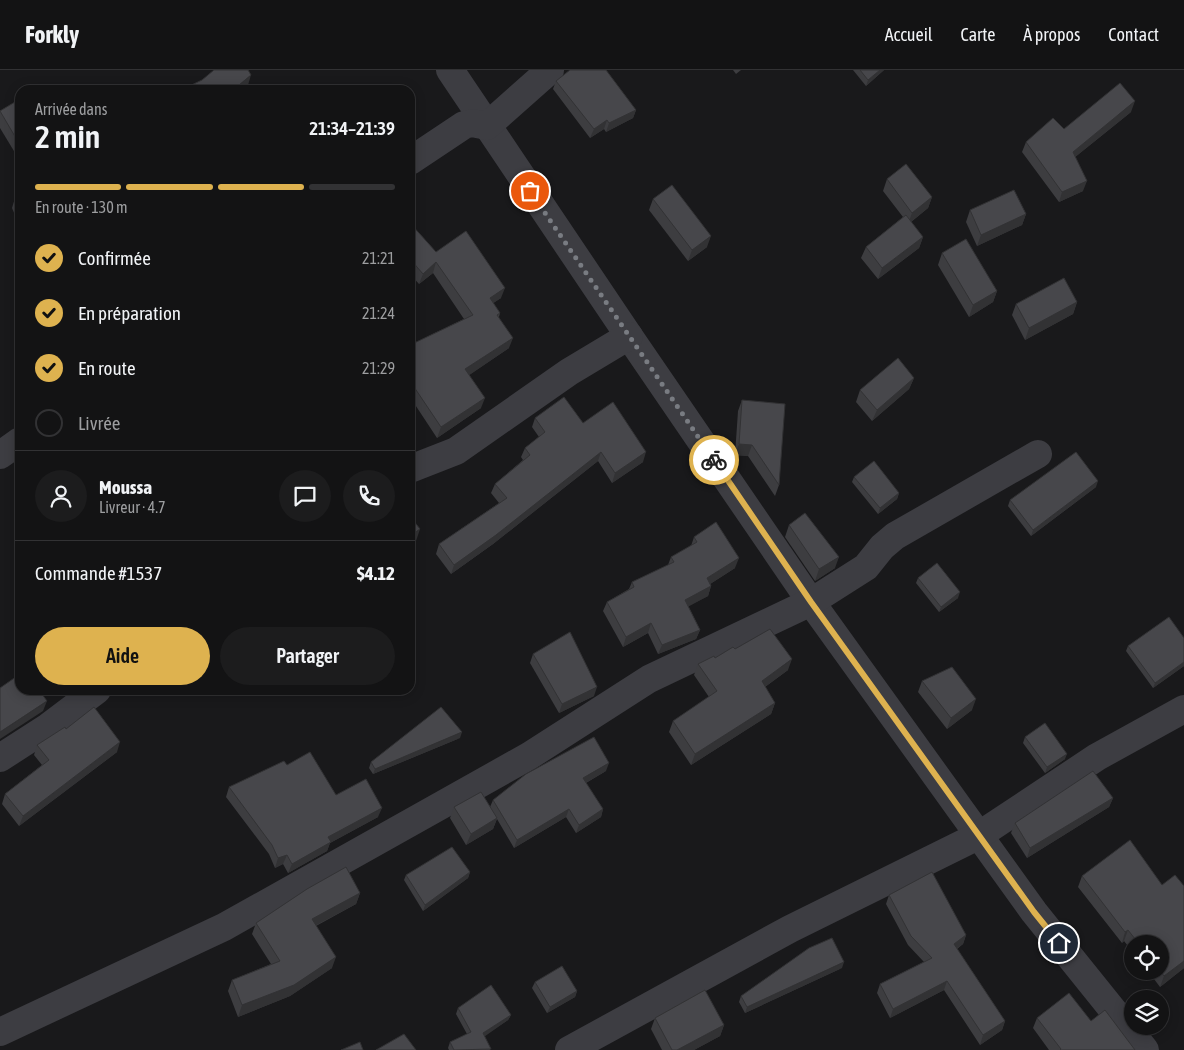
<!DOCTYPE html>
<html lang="fr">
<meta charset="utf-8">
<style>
:root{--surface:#131314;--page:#1c1c1d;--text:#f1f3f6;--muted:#9d9ea0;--line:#323234;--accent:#deb24f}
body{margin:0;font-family:"Asap Condensed",sans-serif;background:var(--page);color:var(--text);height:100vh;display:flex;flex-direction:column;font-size:19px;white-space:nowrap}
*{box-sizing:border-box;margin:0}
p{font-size:16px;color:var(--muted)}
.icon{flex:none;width:28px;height:28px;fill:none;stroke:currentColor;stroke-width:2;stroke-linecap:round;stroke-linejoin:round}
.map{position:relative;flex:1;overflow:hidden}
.panel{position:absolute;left:15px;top:15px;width:400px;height:610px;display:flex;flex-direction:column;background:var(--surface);border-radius:15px;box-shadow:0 2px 12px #0003,0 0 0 1px var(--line)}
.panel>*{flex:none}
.fabs{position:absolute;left:1124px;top:865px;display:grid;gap:10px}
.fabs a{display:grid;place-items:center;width:45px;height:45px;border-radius:50%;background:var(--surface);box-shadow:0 2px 12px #0003,0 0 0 1px var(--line);font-size:25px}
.pin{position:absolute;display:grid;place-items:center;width:42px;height:42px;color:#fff;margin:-21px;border:2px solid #fff;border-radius:50%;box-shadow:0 1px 5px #0007}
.courier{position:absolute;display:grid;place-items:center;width:50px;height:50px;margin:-25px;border:4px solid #deb24f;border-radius:50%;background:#fff;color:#222;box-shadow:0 1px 6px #0007}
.summary em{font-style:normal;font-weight:600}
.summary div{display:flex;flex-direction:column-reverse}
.summary{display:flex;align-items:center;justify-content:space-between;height:85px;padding:0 20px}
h1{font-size:32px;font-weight:600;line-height:38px}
.bar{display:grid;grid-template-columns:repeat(4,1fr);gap:8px 5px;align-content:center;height:60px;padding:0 20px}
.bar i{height:6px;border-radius:4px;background:var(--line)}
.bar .active{background:var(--accent)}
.bar p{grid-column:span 4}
.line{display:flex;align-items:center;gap:12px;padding:0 20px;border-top:1px solid var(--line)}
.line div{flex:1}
.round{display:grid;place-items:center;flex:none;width:52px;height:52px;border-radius:26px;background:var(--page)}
ol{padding:0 20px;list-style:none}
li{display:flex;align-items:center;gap:15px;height:55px}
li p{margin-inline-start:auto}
li .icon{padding:5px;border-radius:50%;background:var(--accent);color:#111;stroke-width:4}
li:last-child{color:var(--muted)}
li i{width:28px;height:28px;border:2px solid var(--line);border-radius:50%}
.button{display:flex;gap:10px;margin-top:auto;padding:10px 20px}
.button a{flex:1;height:58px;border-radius:30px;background:var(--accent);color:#111;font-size:20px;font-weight:600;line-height:58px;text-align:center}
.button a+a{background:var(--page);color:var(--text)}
header{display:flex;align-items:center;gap:30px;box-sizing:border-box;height:70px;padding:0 25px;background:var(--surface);border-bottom:1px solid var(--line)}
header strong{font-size:24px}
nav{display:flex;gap:28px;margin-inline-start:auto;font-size:18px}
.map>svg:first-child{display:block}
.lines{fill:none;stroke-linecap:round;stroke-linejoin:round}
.minor{stroke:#3d3d42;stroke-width:28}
.wall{fill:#3d3d40}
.shaded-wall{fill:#323234}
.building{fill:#47474b;stroke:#323234}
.done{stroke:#797c82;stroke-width:5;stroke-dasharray:0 9}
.route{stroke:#deb24f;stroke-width:6}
</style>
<header>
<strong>Forkly</strong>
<nav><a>Accueil</a><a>Carte</a><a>À propos</a><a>Contact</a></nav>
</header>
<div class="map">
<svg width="1184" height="980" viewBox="0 0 1184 980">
<rect width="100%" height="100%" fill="#19191b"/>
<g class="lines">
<g class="minor">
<polyline points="450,0 629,266 811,532 1034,842 1145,980"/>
<polyline points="410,91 464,55 472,53 487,56 550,0"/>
<polyline points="0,385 20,371"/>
<polyline points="410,399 456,381 569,302 629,266"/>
<polyline points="0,688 48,657 97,620"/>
<polyline points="0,962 224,857 529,686 649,609 811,532 866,497 882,477 895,466 1038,384"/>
<polyline points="569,980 790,859 978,766 1097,687 1184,639"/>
</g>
</g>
<g class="wall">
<polygon points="733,0 741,0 736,4"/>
<polygon points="853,0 884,0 866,16"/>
<polygon points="556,11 636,40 633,48 606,62 604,59 590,68 553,19"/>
<polygon points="20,29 20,91 0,58 0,41"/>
<polygon points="1131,42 1075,87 1083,121 1059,132 1022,82 1026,72 1064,59"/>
<polygon points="887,109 932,127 928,138 911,152 923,167 919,178 878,209 861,188 866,177 903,147 883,121"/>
<polygon points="20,126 20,157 12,138 15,128"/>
<polygon points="653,129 707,177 688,191 649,140"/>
<polygon points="970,140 1026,144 1022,155 977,176 966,152"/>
<polygon points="410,153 436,182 501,228 493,233 500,243 499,247 509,278 469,305 481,338 437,368 410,327 410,275 464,249 433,203 419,214 410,204"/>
<polygon points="942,183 997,221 993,232 969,247 938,195"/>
<polygon points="1077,232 1073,244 1025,270 1012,245 1016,234"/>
<polygon points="914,308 909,319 872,351 856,332 860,320"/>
<polygon points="742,330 779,415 775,426 748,386 735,385 738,341"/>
<polygon points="535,348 583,353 643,392 612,413 598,391 493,474 451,504 436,484 439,474 499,433 491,423 495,414 523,390 521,387 525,378 539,367 532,357"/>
<polygon points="854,407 899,423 897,429 878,444 852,412"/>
<polygon points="1096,417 1031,466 1008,436 1010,430"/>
<polygon points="789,455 835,498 815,511 785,467"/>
<polygon points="694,467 735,498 710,514 711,516 708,526 688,536 700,560 696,569 658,584 648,563 623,577 603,541 607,532 629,519 632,512 668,495 671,487 691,476"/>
<polygon points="918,508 958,528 939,542 916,513"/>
<polygon points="1184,568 1184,596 1153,618 1126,581 1128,576"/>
<polygon points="735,579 788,600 765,617 775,633 771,644 691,695 669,662 673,651 709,627 694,605 698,594 715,588"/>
<polygon points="533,584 594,626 559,643 530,593"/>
<polygon points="922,611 972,640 947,659 918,622"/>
<polygon points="66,659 117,682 19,756 2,734 5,724 42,695 34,685 37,675"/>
<polygon points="1025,667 1065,689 1045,703 1023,673"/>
<polygon points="460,668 373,704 369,698 371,692"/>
<polygon points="287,695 336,725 378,747 330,773 327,781 288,803 283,794 275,798 269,784 226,727 229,717"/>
<polygon points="606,701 586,713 603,739 601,747 576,763 566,747 514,778 497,749 493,759 466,775 450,748 454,737 490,737 493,730"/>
<polygon points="1113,728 1109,737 1027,788 1011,763 1015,753"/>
<polygon points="470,802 468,808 423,841 404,810 406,805"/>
<polygon points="1082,806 1162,815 1184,898 1160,917 1148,901 1160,901 1160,874 1132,874 1132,881 1124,871 1122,873 1078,817"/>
<polygon points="360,823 356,834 316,856 332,898 290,926 238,947 228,921 232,910 271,894 252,864 256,853"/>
<polygon points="889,825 966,865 963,874 957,879 1005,951 1002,960 980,975 944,920 890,948 877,923 880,914 924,892 908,875 886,834"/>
<polygon points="842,898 745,943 739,932 741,926"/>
<polygon points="535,912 577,921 575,927 547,943 532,918"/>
<polygon points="458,938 511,945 508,950 484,966 490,980 449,980 448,978 450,972 467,964 456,944"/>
<polygon points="655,948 724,955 720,966 694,980 662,980 651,959"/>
<polygon points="1037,948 1091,951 1135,980 1049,980 1033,958"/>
</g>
<g class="shaded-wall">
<polygon points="880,0 884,0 866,16 868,10"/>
<polygon points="251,5 248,15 242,20 233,20"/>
<polygon points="1135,31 1131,42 1069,92 1073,82"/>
<polygon points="636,40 633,48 606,62 609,53"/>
<polygon points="607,50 604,59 590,68 594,59"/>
<polygon points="1087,111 1083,121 1059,132 1062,122"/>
<polygon points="932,127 928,138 908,154 912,143"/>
<polygon points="1026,144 1022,155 977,176 981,165"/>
<polygon points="711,166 707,177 688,191 692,180"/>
<polygon points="923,167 919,178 878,209 882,198"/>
<polygon points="436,192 433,203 419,214 423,204"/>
<polygon points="505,218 501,228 486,238 490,228"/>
<polygon points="997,221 993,232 969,247 973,235"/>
<polygon points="1077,232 1073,244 1025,270 1029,258"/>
<polygon points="513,268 509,278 462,310 465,299"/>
<polygon points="914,308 909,319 872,351 877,340"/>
<polygon points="485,328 481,338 437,368 441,357"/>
<polygon points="739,374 752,375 748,386 735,385"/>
<polygon points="601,382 598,391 493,474 451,504 454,495"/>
<polygon points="646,382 643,392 612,413 615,403"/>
<polygon points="1098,411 1096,417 1031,466 1033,460"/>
<polygon points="899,423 897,429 878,444 880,438"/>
<polygon points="420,459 416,471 410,475 410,466"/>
<polygon points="839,487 835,498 815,511 819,499"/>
<polygon points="739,488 735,498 704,518 707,508"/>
<polygon points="711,516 708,526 682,540 685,530"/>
<polygon points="960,522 958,528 939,542 941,537"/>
<polygon points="651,553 648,563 623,577 626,567"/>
<polygon points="700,560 696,569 658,584 662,575"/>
<polygon points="792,589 788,600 758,622 762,611"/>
<polygon points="1184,592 1184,596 1153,618 1155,613"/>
<polygon points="597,617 594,626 559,643 562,634"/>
<polygon points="976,629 972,640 947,659 951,648"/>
<polygon points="47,631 43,641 0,669 0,662"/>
<polygon points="775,633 771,644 691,695 695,684"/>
<polygon points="462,662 460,668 373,704 375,699"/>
<polygon points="120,672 117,682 19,756 23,746"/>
<polygon points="1067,684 1065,689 1045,703 1047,697"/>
<polygon points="609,693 606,701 580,716 583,708"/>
<polygon points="1113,728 1109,737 1027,788 1030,778"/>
<polygon points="382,738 378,747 330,773 327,781 288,803 292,794 328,767"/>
<polygon points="569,739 566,747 514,778 517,770"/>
<polygon points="603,739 601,747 576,763 579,755"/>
<polygon points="497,748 493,759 466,775 471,764"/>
<polygon points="287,785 283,794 275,798 278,788"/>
<polygon points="470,802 468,808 423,841 425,835"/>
<polygon points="360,823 356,834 307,860 312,849"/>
<polygon points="1128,860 1124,871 1122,873 1125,862"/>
<polygon points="966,865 963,874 950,883 954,874"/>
<polygon points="336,887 332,898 290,926 238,947 242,935"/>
<polygon points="1184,891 1184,898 1160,917 1164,906"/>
<polygon points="844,892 842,898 745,943 747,937"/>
<polygon points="947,911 944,920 890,948 893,939"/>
<polygon points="577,921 575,927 547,943 550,937"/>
<polygon points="511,945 508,950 481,969 483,963"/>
<polygon points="1005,951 1002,960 980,975 983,965"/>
<polygon points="724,955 720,966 694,980 677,980"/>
</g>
<g class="building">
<polygon points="214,0 248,0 251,5 233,20 181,20 202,10"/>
<polygon points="570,0 606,0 636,40 609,53 607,50 594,59 556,11"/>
<polygon points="860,0 880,0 868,10"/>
<polygon points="1120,13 1135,31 1073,82 1087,111 1062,122 1026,72 1053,48 1064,59"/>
<polygon points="41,17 43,20 36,20"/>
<polygon points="20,29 20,75 0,41"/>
<polygon points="906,94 932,127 912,143 887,109"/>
<polygon points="672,115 711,166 692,180 653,129"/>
<polygon points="1014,120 1026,144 981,165 970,140"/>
<polygon points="20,126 20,138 15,128"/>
<polygon points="906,145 923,167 882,198 866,177"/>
<polygon points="410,153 436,182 466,161 505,218 490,228 500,243 497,245 513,268 465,299 485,328 441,357 410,311 410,275 473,245 436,192 423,204 411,190 410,190"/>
<polygon points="966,169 997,221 973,235 942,183"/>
<polygon points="1064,208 1077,232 1029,258 1016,234"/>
<polygon points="898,288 914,308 877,340 860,320"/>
<polygon points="564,327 583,353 613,332 646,382 615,403 601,382 496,465 454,495 439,474 507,428 495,414 530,385 525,378 545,362 535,348"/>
<polygon points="742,330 785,334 779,415 752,375 739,374"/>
<polygon points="1076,382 1098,411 1033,460 1010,430"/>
<polygon points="874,391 899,423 880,438 854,407"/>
<polygon points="805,443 839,487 819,499 789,455"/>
<polygon points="410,446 420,459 410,466"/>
<polygon points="716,452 739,488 707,508 711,516 685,530 700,560 662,575 651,553 626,567 607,532 634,517 632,512 674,492 671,487 697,472 694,467"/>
<polygon points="937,493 960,522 941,537 918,508"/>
<polygon points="1169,547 1184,568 1184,592 1155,613 1128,576"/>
<polygon points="770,559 792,589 762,611 775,633 695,684 673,651 717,621 698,594 714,586 715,588 733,577 735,579"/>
<polygon points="570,562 597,617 562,634 533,584"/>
<polygon points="952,597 976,629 951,648 922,611"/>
<polygon points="20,604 20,620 39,620 47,631 0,662 0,618"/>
<polygon points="94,637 120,672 23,746 5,724 49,690 37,675 65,657 66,659"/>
<polygon points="441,637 462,662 375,699 371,692"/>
<polygon points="1045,653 1067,684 1047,697 1025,667"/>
<polygon points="594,667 609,693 583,708 603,739 579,755 569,739 517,770 493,730 526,704"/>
<polygon points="310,682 336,725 366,709 382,738 328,767 331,772 292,794 287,785 278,788 272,775 229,717 284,691 287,695"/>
<polygon points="1093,701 1113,728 1030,778 1015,753"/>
<polygon points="481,722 497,748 471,764 454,737"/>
<polygon points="1130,770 1162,815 1175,805 1184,816 1184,891 1164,906 1160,901 1160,874 1139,874 1128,860 1125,862 1082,806"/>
<polygon points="452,777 470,802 425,835 406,805"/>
<polygon points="346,797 360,823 312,849 336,887 294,915 242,935 232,910 280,891 256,853 307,819"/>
<polygon points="932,802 966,865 954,874 1005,951 983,965 947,911 893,939 880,914 932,888 911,866 889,825"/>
<polygon points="832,868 844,892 747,937 741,926 809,878"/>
<polygon points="562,896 577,921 550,937 535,912"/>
<polygon points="491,915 511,945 483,963 491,979 454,980 450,972 471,962 458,938"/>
<polygon points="705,920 724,955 677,980 672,980 655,948"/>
<polygon points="1069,923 1091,951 1105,940 1135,980 1060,980 1061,979 1037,948"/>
<polygon points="404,964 416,980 376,980"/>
<polygon points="360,972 363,980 341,980"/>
</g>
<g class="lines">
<polyline class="done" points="530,121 714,390"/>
<polyline class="route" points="714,390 811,532 1034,842 1059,873"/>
</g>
</svg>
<div class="fabs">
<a><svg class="icon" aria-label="locate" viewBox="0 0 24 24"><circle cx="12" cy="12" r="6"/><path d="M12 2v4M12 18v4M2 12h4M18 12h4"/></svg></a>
<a><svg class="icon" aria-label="layers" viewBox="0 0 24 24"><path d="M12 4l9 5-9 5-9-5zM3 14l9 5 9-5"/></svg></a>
</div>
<div class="pin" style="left:530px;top:121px;background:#ea580c"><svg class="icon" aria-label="bag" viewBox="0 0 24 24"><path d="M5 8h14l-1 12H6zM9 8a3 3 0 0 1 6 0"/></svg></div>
<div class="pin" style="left:1059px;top:873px;background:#1f2937"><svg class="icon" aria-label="home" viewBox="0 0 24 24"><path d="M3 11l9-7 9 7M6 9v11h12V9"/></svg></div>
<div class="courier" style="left:714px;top:390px"><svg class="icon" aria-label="bike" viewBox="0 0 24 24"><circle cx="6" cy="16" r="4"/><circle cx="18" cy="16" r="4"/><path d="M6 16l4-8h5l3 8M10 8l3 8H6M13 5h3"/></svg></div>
<section class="panel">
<div class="summary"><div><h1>2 min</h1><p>Arrivée dans</p></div><em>21:34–21:39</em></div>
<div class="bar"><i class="active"></i><i class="active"></i><i class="active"></i><i></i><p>En route · 130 m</p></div>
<ol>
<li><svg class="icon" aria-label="check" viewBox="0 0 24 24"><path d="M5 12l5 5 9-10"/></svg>Confirmée<p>21:21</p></li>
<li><svg class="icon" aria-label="check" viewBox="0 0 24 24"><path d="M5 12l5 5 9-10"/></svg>En préparation<p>21:24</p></li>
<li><svg class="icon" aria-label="check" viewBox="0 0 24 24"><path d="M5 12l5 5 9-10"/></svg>En route<p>21:29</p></li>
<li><i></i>Livrée</li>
</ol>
<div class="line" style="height:90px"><a class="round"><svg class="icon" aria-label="person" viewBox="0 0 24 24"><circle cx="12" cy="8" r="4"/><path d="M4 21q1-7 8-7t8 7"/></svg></a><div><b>Moussa</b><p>Livreur · 4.7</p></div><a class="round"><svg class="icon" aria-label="chat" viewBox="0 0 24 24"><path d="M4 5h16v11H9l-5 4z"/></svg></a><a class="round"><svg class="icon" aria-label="phone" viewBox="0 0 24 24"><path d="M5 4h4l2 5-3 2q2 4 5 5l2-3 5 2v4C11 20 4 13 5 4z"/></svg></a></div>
<div class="line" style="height:65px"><div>Commande #1537</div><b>$4.12</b></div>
<div class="button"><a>Aide</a><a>Partager</a></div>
</section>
</div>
